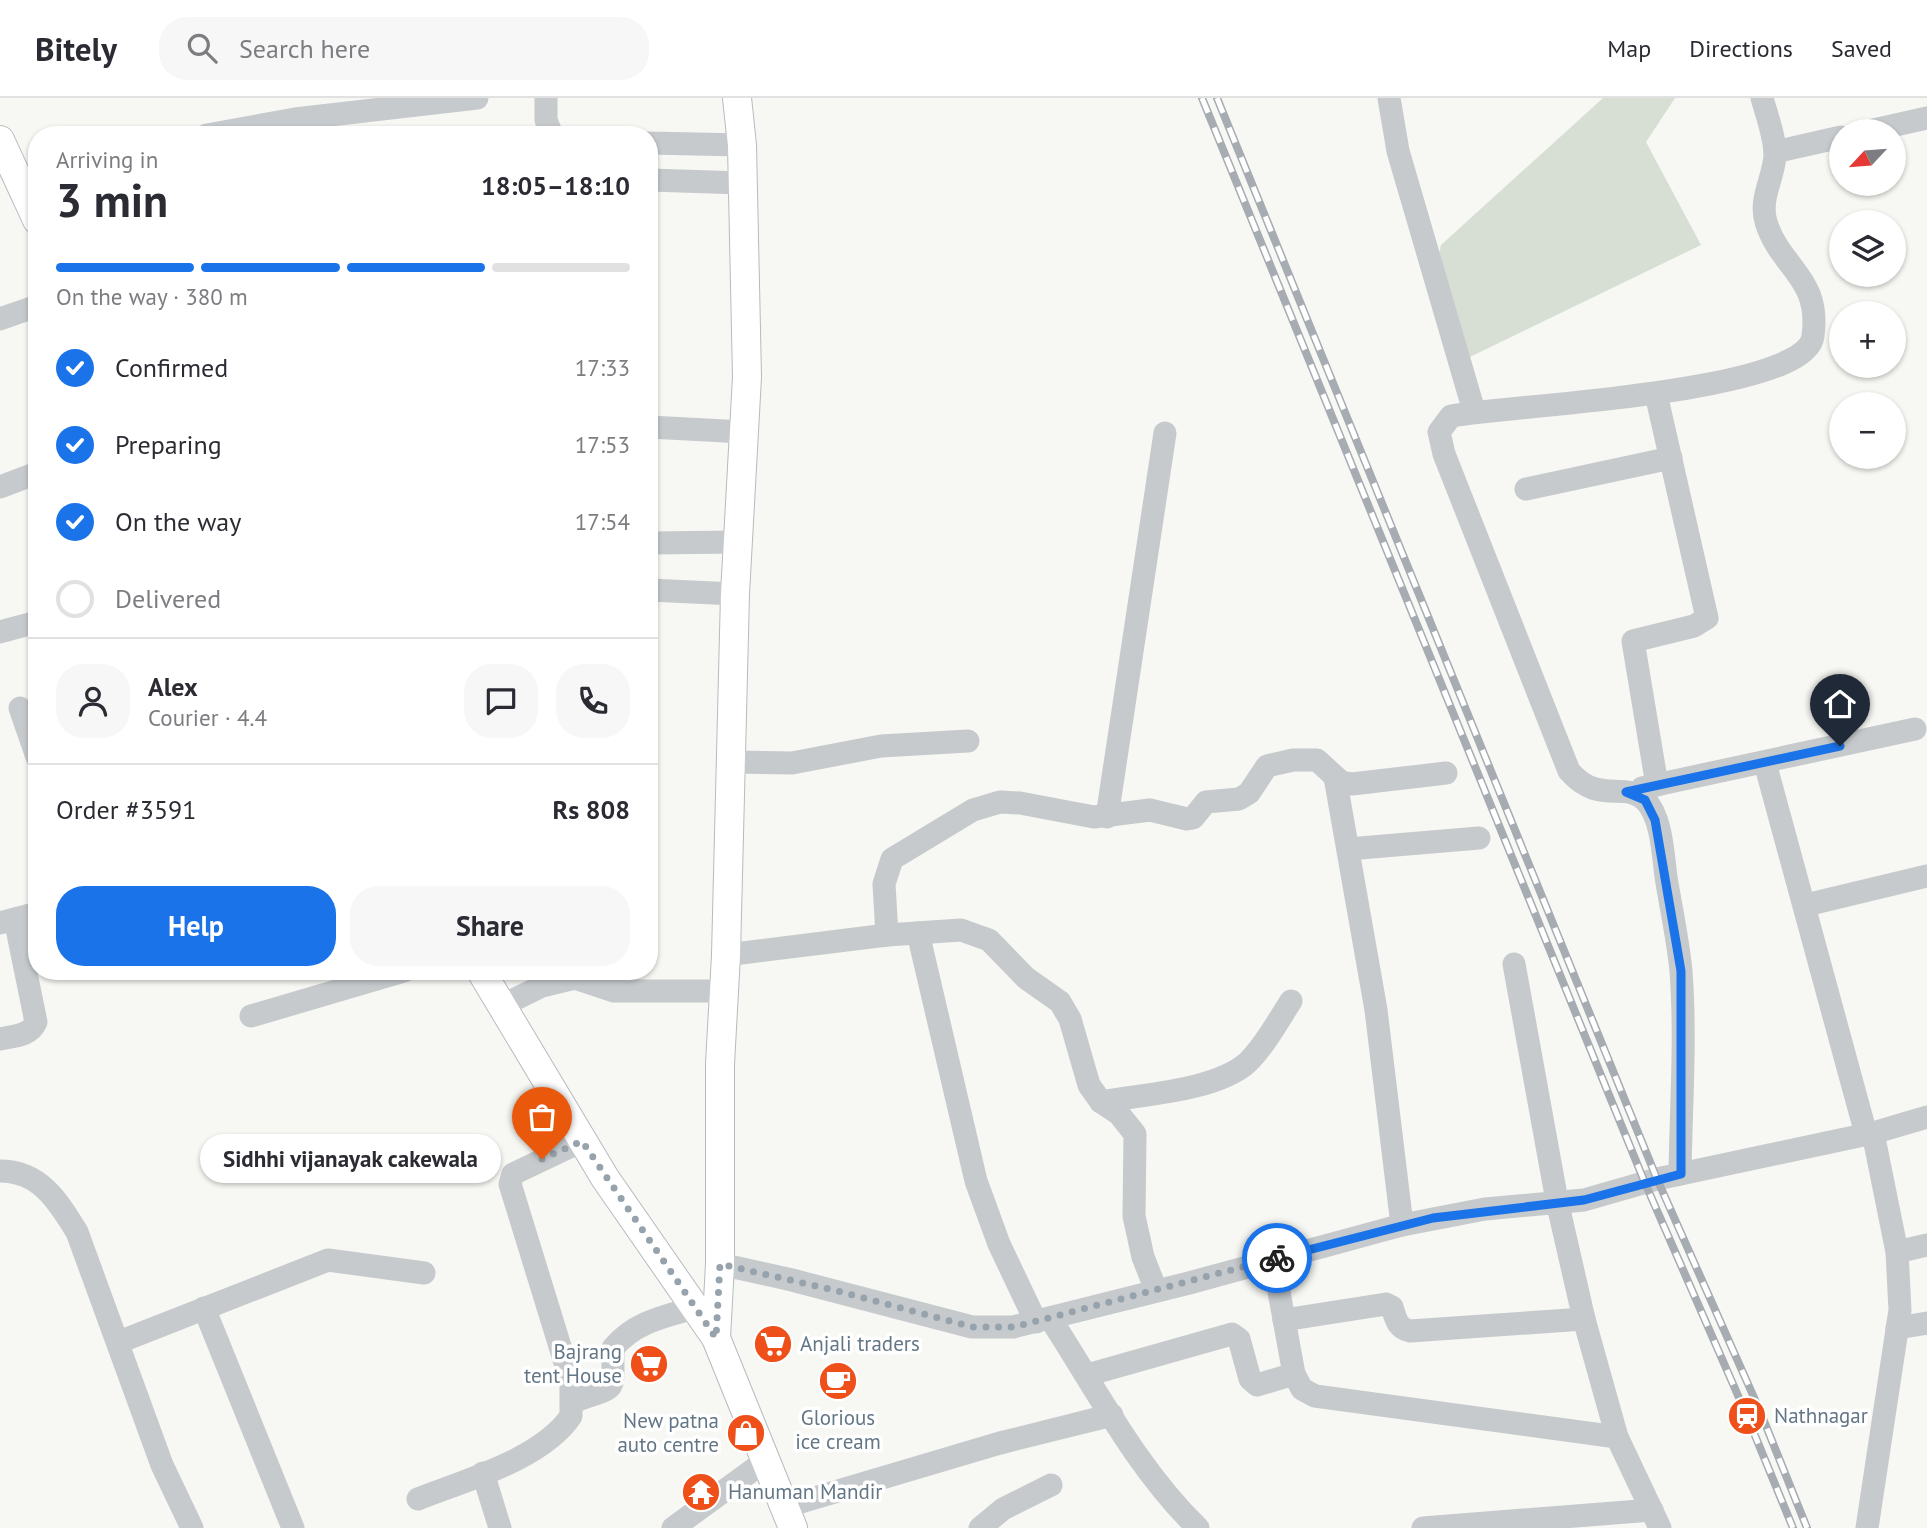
<!DOCTYPE html>
<meta charset="utf-8">
<style>
:root{--surface:#fff;--page:#f7f7f7;--text:#2b2b33;--muted:#7c7c81;--line:#e1e1e2;--accent:#1a73e8}
body{margin:0;font-family:"PT Sans",sans-serif;background:var(--page);color:var(--text);height:100vh;display:flex;flex-direction:column;font-size:26px;white-space:nowrap}
*{box-sizing:border-box;margin:0}
p{font-size:23px;color:var(--muted)}
.icon{flex:none;width:38px;height:38px;fill:none;stroke:currentColor;stroke-width:2;stroke-linecap:round;stroke-linejoin:round}
.map{position:relative;flex:1;overflow:hidden}
.side{position:absolute;left:28px;top:28px;width:630px;height:854px;display:flex;flex-direction:column;background:var(--surface);border-radius:28px;box-shadow:0 2px 5px #0004}
.side>*{flex:none}
.needle{width:46px;rotate:244deg}
.controls{position:absolute;left:1829px;top:21px;display:grid;gap:14px}
.controls a{display:grid;place-items:center;width:77px;height:77px;border-radius:50%;background:var(--surface);box-shadow:0 2px 5px #0004;font-size:35px}
.pin{position:absolute;display:grid;place-items:center;width:60px;height:60px;color:#fff;margin:-72px -30px;border-radius:50% 50% 50% 0;rotate:-45deg;box-shadow:0 0 7px #0007}
.pin .icon{rotate:45deg}
.courier{position:absolute;display:grid;place-items:center;width:70px;height:70px;margin:-35px;border:5px solid #1a73e8;border-radius:50%;background:#fff;color:#222;box-shadow:0 2px 9px #0007}
.bubble{position:absolute;height:49px;border-radius:24px;background:var(--surface);box-shadow:0 2px 5px #0004;font-size:23px;font-weight:700;line-height:49px;text-align:center}
.overview em{font-style:normal;font-weight:700}
.overview div{display:flex;flex-direction:column-reverse}
.overview{display:flex;align-items:center;justify-content:space-between;height:119px;padding:0 28px}
h1{font-size:46px;font-weight:700;line-height:52px}
.bar{display:grid;grid-template-columns:repeat(4,1fr);gap:10px 7px;align-content:center;height:84px;padding:0 28px}
.bar i{height:9px;border-radius:5px;background:var(--line)}
.bar .current{background:var(--accent)}
.bar p{grid-column:span 4}
.line{display:flex;align-items:center;gap:18px;padding:0 28px;border-top:2px solid var(--line)}
.line div{flex:1}
.round{display:grid;place-items:center;flex:none;width:74px;height:74px;border-radius:28px;background:var(--page)}
ol{padding:0 28px;list-style:none}
li{display:flex;align-items:center;gap:21px;height:77px}
li p{margin-inline-start:auto}
li .icon{padding:7px;border-radius:50%;background:var(--accent);color:#fff;stroke-width:4}
li:last-child{color:var(--muted)}
li i{width:38px;height:38px;border:4px solid var(--line);border-radius:50%}
.cta{display:flex;gap:14px;margin-top:auto;padding:14px 28px}
.cta a{flex:1;height:80px;border-radius:28px;background:var(--accent);color:#fff;font-size:28px;font-weight:700;line-height:80px;text-align:center}
.cta a+a{background:var(--page);color:var(--text)}
header{display:flex;align-items:center;gap:42px;box-sizing:border-box;height:98px;padding:0 35px;background:var(--surface);border-bottom:2px solid var(--line)}
header strong{font-size:33px}
nav{display:flex;gap:38px;margin-inline-start:auto;font-size:24px}
.search{width:490px;height:63px;background:var(--page);display:flex;align-items:center;gap:18px;box-sizing:border-box;padding:0 24px;border-radius:28px;color:var(--muted);font-size:26px}
.map>svg:first-child{display:block}
.green{fill:#d7dfd4}
.lines{fill:none;stroke-linecap:round;stroke-linejoin:round}
.major-casing{stroke:#b7bbbf;stroke-width:30}
.minor{stroke:#c6cacd;stroke-width:23}
.major{stroke:#fff;stroke-width:28}
.rail-casing{stroke:#a6acb2;stroke-width:8}
.rail{stroke:#fff;stroke-width:5;stroke-dasharray:16;stroke-linecap:butt}
.done{stroke:#97a3ac;stroke-width:7;stroke-dasharray:0 12.6}
.route{stroke:#1a73e8;stroke-width:9}
.labels{text-anchor:middle;stroke-width:7;stroke-linejoin:round;paint-order:stroke}
.poi-label{font-size:21px;fill:#637686;stroke:#fff;text-anchor:start}
</style>
<header>
<strong>Bitely</strong>
<div class="search"><svg class="icon" aria-label="search" viewBox="0 0 24 24"><circle cx="10" cy="10" r="6"/><path d="M15 15l6 6"/></svg>Search here</div>
<nav><a>Map</a><a>Directions</a><a>Saved</a></nav>
</header>
<div class="map">
<svg width="1927" height="1430" viewBox="0 0 1927 1430">
<rect width="100%" height="100%" fill="#f7f7f3"/>
<polygon class="green" points="1603,0 1675,0 1646,44 1701,147 1470,259 1435,175 1441,147"/>
<g class="lines">
<g class="major-casing">
<g id="major">
<polyline points="0,42 37,122"/>
<polyline points="481,873 605,1080 716,1240 793,1430"/>
<polyline points="716,1240 720,1166 720,966 726,857 735,496 747,279 742,47 737,0"/>
</g>
</g>
<g class="minor">
<polyline points="546,0 546,22 552,37"/>
<polyline points="1389,0 1398,53 1474,313"/>
<polyline points="1869,33 1927,20"/>
<polyline points="207,37 295,21 477,0"/>
<polyline points="649,45 742,47"/>
<polyline points="1775,54 1841,39"/>
<polyline points="649,82 743,85"/>
<polyline points="0,221 37,208"/>
<polyline points="1656,296 1707,520 1694,528 1633,543 1657,687"/>
<polyline points="649,329 744,334"/>
<polyline points="0,389 37,375"/>
<polyline points="1526,391 1671,360"/>
<polyline points="649,445 738,444"/>
<polyline points="649,492 735,496"/>
<polyline points="0,534 37,524"/>
<polyline points="20,610 37,659"/>
<polyline points="731,664 792,665 881,648 968,643"/>
<polyline points="1765,665 1866,1036"/>
<polyline points="1335,679 1376,912 1402,1127"/>
<polyline points="1642,690 1915,631"/>
<polyline points="1107,719 1165,335"/>
<polyline points="1348,751 1479,740"/>
<polyline points="1806,807 1927,778"/>
<polyline points="0,825 37,815"/>
<polyline points="918,835 976,1083 999,1146 1036,1224"/>
<polyline points="887,837 884,786 892,761 973,712 1000,704 1020,705 1094,719 1150,712 1187,721 1193,720 1206,704 1239,701 1249,695 1267,668 1293,662 1317,662 1341,684 1352,686 1446,675"/>
<polyline points="726,857 887,837 961,832 989,842 1026,880 1060,904 1070,921 1089,987 1101,1004 1119,1016 1135,1036 1134,1118 1143,1159 1156,1192"/>
<polyline points="1514,866 1557,1103 1584,1221 1617,1339 1660,1430"/>
<polyline points="501,908 542,888 575,880 614,893 725,893"/>
<polyline points="251,918 404,873"/>
<path d="M0,941C14,938 30,938 36,924L15,821"/>
<path d="M1101,1004C1142,996 1215,993 1247,965C1264,949 1278,923 1291,903"/>
<path d="M0,1073C40,1073 58,1103 77,1134L162,1367L192,1430"/>
<path d="M1680,1076C1681,1009 1686,940 1681,873C1678,842 1671,810 1666,779C1663,757 1662,719 1645,702C1623,682 1600,708 1569,673L1444,356L1439,334L1451,318C1506,307 1806,296 1813,238C1821,179 1780,170 1766,124C1759,100 1774,80 1775,57C1775,39 1767,18 1762,0"/>
<polyline points="1897,1154 1927,1147"/>
<polyline points="1273,1161 1294,1276 1302,1291 1315,1298 1617,1339"/>
<polyline points="720,1166 792,1182 972,1229 1013,1229 1189,1185 1402,1127 1485,1111 1584,1102 1657,1081 1873,1035 1927,1019"/>
<polyline points="204,1210 293,1430"/>
<path d="M1050,1220C1096,1291 1137,1371 1198,1430"/>
<path d="M1284,1222L1386,1206L1392,1209C1396,1221 1397,1230 1410,1233L1584,1221"/>
<polyline points="1897,1230 1927,1225"/>
<polyline points="119,1244 328,1162 424,1175"/>
<polyline points="1087,1277 1232,1236 1239,1241 1250,1281 1257,1287 1294,1276"/>
<path d="M573,1304C620,1286 612,1298 613,1250C635,1224 663,1219 694,1210"/>
<polyline points="483,1375 500,1430"/>
<path d="M418,1401C466,1382 542,1361 571,1318V1284L510,1086L513,1076L582,1043"/>
<polyline points="784,1409 1000,1345 1112,1317"/>
<polyline points="673,1430 765,1363"/>
<polyline points="980,1430 1003,1411 1051,1387"/>
<polyline points="1423,1430 1652,1412"/>
<polyline points="1867,1430 1900,1212 1897,1154 1873,1035"/>
</g>
<use href="#major" class="major"/>
<g class="rail-casing">
<g id="rail">
<polyline points="1202,0 1645,1085 1747,1318 1793,1430"/>
<polyline points="1217,0 1657,1081 1760,1313 1807,1430"/>
</g>
</g>
<use href="#rail" class="rail"/>
</g>
<g class="lines">
<polyline class="done" points="542,1061 582,1043 716,1240 720,1166 838,1193 972,1229 1013,1229 1037,1223 1277,1160"/>
<polyline class="route" points="1277,1160 1433,1120 1584,1102 1681,1076 1681,873 1655,722 1645,702 1626,694 1840,648"/>
</g>
<defs>
<g id="supermarket-disc" transform="scale(2.0125)"><circle r="9.5" fill="#ef501a" stroke="#fff"/><path d="M-6-5.5h2.5l.6 2H6L4.5 2H-2.5L-4.4-4H-6ZM-1.5 3.2a1.3 1.3 0 1 0 .1 0ZM3 3.2a1.3 1.3 0 1 0 .1 0Z" fill="#fff"/></g>
<g id="cafe-disc" transform="scale(2.0125)"><circle r="9.5" fill="#ef501a" stroke="#fff"/><path d="M-5.5-4.5H6V0H3Q3 3.5 0 3.5H-2.5Q-5.5 3.5-5.5 0ZM3-3.2v2h1.7v-2ZM-6 4.5H4V6H-6Z" fill="#fff"/></g>
<g id="station-disc" transform="scale(2.0125)"><circle r="9.5" fill="#ef501a" stroke="#fff"/><path d="M-3-6H3Q5-6 5-4V2Q5 4 3 4L4.5 6H3L1.5 4h-3L-3 6H-4.5L-3 4Q-5 4-5 2V-4Q-5-6-3-6ZM-3.5-4v3h7v-3ZM-3.5 1v1.5H-2V1ZM2 1v1.5H3.5V1Z" fill="#fff"/></g>
<g id="shop-disc" transform="scale(2.0125)"><circle r="9.5" fill="#ef501a" stroke="#fff"/><path d="M-5-2.5h2.3a2.7 3.5 0 0 1 5.4 0H5L5.5 6h-11ZM-1.5-2.5h3a1.5 2.3 0 0 0-3 0Z" fill="#fff"/></g>
<g id="temple-disc" transform="scale(2.0125)"><circle r="9.5" fill="#ef501a" stroke="#fff"/><path d="M0-6L5-2H3V0L6.5 2.5H4V6H1.5V3h-3V6H-4V2.5H-6.5L-3 0V-2H-5Z" fill="#fff"/></g>
</defs>
<g fill-rule="evenodd">
<use href="#supermarket-disc" x="773" y="1246"/>
<use href="#supermarket-disc" x="649" y="1266"/>
<use href="#cafe-disc" x="838" y="1283"/>
<use href="#station-disc" x="1747" y="1318"/>
<use href="#shop-disc" x="746" y="1335"/>
<use href="#temple-disc" x="701" y="1394"/>
</g>
<g class="labels">
<g class="poi-label">
<text x="800" y="1253">Anjali traders</text>
<text x="622" y="1261" text-anchor="end">Bajrang<tspan x="622" dy="24">tent House</tspan></text>
<text x="1774" y="1325">Nathnagar</text>
<text x="838" y="1327" text-anchor="middle">Glorious<tspan x="838" dy="24">ice cream</tspan></text>
<text x="719" y="1330" text-anchor="end">New patna<tspan x="719" dy="24">auto centre</tspan></text>
<text x="728" y="1401">Hanuman Mandir</text>
</g>
</g>
</svg>
<div class="controls">
<a><svg class="needle" viewBox="-14 -14 28 28"><path d="M0-13l5 13h-10z" fill="#e53935"/><path d="M0 13l5-13h-10z" fill="#7c7c81"/></svg></a>
<a><svg class="icon" aria-label="layers" viewBox="0 0 24 24"><path d="M12 4l9 5-9 5-9-5zM3 14l9 5 9-5"/></svg></a>
<a>+</a>
<a>−</a>
</div>
<div class="pin" style="left:542px;top:1061px;background:#ea580c"><svg class="icon" aria-label="bag" viewBox="0 0 24 24"><path d="M5 8h14l-1 12H6zM9 8a3 3 0 0 1 6 0"/></svg></div>
<div class="pin" style="left:1840px;top:648px;background:#1f2937"><svg class="icon" aria-label="home" viewBox="0 0 24 24"><path d="M3 11l9-7 9 7M6 9v11h12V9"/></svg></div>
<div class="courier" style="left:1277px;top:1160px"><svg class="icon" aria-label="bike" viewBox="0 0 24 24"><circle cx="6" cy="16" r="4"/><circle cx="18" cy="16" r="4"/><path d="M6 16l4-8h5l3 8M10 8l3 8H6M13 5h3"/></svg></div>
<div class="bubble" style="left:200px;top:1036px;width:301px">Sidhhi vijanayak cakewala</div>
<section class="side">
<div class="overview"><div><h1>3 min</h1><p>Arriving in</p></div><em>18:05–18:10</em></div>
<div class="bar"><i class="current"></i><i class="current"></i><i class="current"></i><i></i><p>On the way · 380 m</p></div>
<ol>
<li><svg class="icon" aria-label="check" viewBox="0 0 24 24"><path d="M5 12l5 5 9-10"/></svg>Confirmed<p>17:33</p></li>
<li><svg class="icon" aria-label="check" viewBox="0 0 24 24"><path d="M5 12l5 5 9-10"/></svg>Preparing<p>17:53</p></li>
<li><svg class="icon" aria-label="check" viewBox="0 0 24 24"><path d="M5 12l5 5 9-10"/></svg>On the way<p>17:54</p></li>
<li><i></i>Delivered</li>
</ol>
<div class="line" style="height:126px"><a class="round"><svg class="icon" aria-label="person" viewBox="0 0 24 24"><circle cx="12" cy="8" r="4"/><path d="M4 21q1-7 8-7t8 7"/></svg></a><div><b>Alex</b><p>Courier · 4.4</p></div><a class="round"><svg class="icon" aria-label="chat" viewBox="0 0 24 24"><path d="M4 5h16v11H9l-5 4z"/></svg></a><a class="round"><svg class="icon" aria-label="phone" viewBox="0 0 24 24"><path d="M5 4h4l2 5-3 2q2 4 5 5l2-3 5 2v4C11 20 4 13 5 4z"/></svg></a></div>
<div class="line" style="height:91px"><div>Order #3591</div><b>Rs 808</b></div>
<div class="cta"><a>Help</a><a>Share</a></div>
</section>
</div>
